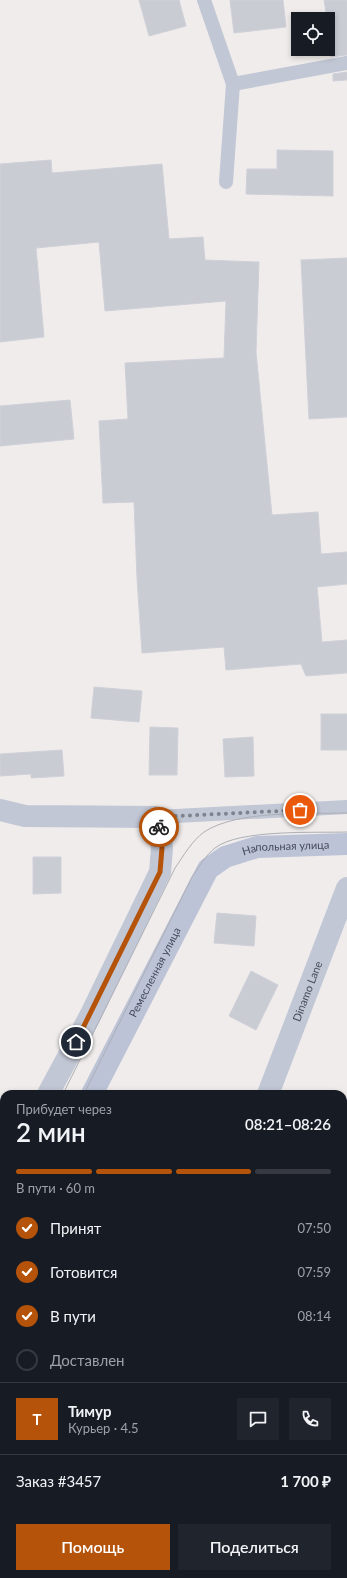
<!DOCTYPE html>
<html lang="ru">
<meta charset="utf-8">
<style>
:root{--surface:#171b24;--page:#20242c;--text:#f1f3f6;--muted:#9ea1a6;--line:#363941;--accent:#b45309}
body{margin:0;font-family:Lato,sans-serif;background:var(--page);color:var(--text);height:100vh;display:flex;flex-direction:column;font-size:15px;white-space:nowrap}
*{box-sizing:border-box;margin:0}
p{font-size:13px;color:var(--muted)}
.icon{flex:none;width:22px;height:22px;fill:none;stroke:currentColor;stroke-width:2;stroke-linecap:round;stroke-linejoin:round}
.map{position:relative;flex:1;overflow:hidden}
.sheet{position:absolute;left:0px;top:1090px;width:347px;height:488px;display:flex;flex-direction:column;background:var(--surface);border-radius:12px 12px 0 0;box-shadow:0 2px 6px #0003}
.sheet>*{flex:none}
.buttons{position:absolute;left:291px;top:12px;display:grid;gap:8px}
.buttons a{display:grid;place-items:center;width:44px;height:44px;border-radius:0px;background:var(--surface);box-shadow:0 2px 6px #0003;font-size:20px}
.pin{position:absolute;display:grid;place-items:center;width:34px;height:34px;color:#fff;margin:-17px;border:2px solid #fff;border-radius:50%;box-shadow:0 1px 4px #0007}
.courier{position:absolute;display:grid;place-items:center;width:40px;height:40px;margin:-20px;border:3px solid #b45309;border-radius:50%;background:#fff;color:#222;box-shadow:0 1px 5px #0007}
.overview em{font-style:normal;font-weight:600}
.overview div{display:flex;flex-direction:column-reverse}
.overview{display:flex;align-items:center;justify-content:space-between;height:68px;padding:0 16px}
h1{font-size:26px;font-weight:600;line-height:30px}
.bar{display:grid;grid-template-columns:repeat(4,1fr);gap:6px 4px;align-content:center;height:48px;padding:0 16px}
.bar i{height:5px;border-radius:3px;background:var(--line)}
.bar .on{background:var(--accent)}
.bar p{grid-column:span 4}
.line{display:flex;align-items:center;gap:10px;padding:0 16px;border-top:1px solid var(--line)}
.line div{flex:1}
.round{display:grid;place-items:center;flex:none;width:42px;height:42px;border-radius:0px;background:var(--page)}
ol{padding:0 16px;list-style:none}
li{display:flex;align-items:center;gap:12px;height:44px}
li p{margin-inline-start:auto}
li .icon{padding:4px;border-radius:50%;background:var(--accent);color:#fff;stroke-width:4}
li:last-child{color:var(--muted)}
li i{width:22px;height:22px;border:2px solid var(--line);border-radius:50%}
.primary-button{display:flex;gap:8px;margin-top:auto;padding:8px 16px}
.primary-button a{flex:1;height:46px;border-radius:0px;background:var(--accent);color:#fff;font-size:16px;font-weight:600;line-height:46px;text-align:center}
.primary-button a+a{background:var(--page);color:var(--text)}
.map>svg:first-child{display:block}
.building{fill:#caccd4;stroke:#cfd0d8}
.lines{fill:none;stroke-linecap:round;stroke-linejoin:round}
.lane{stroke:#c1c7d4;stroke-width:14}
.street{stroke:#c1c7d4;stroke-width:22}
.secondary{stroke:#bdc3d6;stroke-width:22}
.primary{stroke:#a9b4cd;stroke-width:22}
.tram{stroke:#adafb7;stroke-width:1}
.done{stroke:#7f838d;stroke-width:4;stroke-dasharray:0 7.2}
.route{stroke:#b45309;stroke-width:5}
.labels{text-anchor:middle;stroke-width:4;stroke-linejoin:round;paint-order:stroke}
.street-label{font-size:11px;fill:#434a5a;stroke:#fff}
</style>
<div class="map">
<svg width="347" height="1578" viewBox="0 0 347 1578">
<rect width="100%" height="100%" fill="#efeceb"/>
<g class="building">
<polygon points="139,0 179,0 186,26 149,36"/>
<polygon points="230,0 283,0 286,27 234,33"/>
<polygon points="324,0 347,0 347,55 331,57 328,19 327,19"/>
<polygon points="347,72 347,80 333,81 333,74"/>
<polygon points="277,150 333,151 333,196 246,194 247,169 277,169"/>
<polygon points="51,160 52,173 162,164 169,239 203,237 205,260 259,262 256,352 272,515 318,512 321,554 347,552 347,584 317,587 322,642 347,640 347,673 306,676 301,664 226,670 224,647 142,653 137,578 134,502 103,503 99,421 128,419 125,363 224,358 226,301 105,311 99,242 36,248 44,337 0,342 0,164"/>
<polygon points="347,258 347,417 309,419 301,260"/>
<polygon points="70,400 74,439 0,446 0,406"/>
<polygon points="94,687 142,691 139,722 91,718"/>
<rect x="321" y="714" width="26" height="36"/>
<polygon points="150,727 178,728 177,775 149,775"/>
<polygon points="253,737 254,776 225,777 223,739"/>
<polygon points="62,750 64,776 31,778 31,774 0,776 0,754"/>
<polygon points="33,857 61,857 61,893 33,894"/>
<polygon points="217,913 256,916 254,946 214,943"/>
<polygon points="251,971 278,985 256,1030 229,1016"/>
</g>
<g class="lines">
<g class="lane">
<polyline points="204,0 233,84 347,63"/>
<polyline points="226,182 233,84"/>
<polyline points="157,817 347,807"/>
<polyline points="213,1574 214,1578"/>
</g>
<g class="street">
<polyline points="0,810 25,816 157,817 162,848 160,872 90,1016 48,1094"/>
<path id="s1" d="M268,1094L347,888"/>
<polyline points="0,1170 4,1166"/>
</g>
<g class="secondary">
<path id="s2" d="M92,1094L208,869L225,857L257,847L347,844"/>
<polyline points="0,1215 4,1213"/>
</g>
<g class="primary">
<polyline points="343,1549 347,1549"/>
<polyline points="0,1568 4,1567"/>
</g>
<g class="tram">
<path d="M63,1094L175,868C184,855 192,841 204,832C237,810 308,814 347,813"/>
<path d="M84,1094L192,877C199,867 205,856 215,848C239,829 315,833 347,832"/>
<polyline points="0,1188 4,1186"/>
<polyline points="0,1208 4,1207"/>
</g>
</g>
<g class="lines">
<polyline class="done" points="159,827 157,817 300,810"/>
<polyline class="route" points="76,1042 160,872 162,848 159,827"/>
</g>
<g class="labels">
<g class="street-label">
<text dy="4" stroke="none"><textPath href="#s2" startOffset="336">Напольная улица</textPath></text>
<text dy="4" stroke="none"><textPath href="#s2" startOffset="137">Ремесленная улица</textPath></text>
<text dy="4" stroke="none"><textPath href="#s1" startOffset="110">Dinamo Lane</textPath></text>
</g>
</g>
</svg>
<div class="buttons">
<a><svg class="icon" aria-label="locate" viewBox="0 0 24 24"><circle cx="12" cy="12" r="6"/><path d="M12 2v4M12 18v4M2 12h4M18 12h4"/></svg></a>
</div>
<div class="pin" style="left:300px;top:810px;background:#ea580c"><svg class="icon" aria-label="bag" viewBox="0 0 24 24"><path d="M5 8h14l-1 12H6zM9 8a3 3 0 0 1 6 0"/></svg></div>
<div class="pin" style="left:76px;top:1042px;background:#1f2937"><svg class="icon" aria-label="home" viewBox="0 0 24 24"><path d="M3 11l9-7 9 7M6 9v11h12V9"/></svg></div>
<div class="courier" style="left:159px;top:827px"><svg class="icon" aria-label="bike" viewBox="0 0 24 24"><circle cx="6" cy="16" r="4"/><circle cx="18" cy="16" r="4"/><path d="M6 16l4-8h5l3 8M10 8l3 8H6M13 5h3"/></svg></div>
<section class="sheet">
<div class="overview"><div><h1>2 мин</h1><p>Прибудет через</p></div><em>08:21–08:26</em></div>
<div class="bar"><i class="on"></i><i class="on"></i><i class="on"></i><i></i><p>В пути · 60 m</p></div>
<ol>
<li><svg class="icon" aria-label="check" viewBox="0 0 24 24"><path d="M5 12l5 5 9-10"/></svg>Принят<p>07:50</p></li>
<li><svg class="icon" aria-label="check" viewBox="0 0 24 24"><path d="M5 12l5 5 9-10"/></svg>Готовится<p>07:59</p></li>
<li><svg class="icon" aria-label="check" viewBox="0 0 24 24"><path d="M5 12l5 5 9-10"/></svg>В пути<p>08:14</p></li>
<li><i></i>Доставлен</li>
</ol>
<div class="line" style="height:72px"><b class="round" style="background:var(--accent);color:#fff">Т</b><div><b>Тимур</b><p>Курьер · 4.5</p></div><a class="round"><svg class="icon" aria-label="chat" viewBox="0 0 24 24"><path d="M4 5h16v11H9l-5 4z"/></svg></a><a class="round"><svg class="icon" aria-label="phone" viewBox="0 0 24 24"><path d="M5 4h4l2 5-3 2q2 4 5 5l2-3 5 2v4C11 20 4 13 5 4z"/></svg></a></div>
<div class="line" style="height:52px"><div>Заказ #3457</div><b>1 700 ₽</b></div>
<div class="primary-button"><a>Помощь</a><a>Поделиться</a></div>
</section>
</div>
